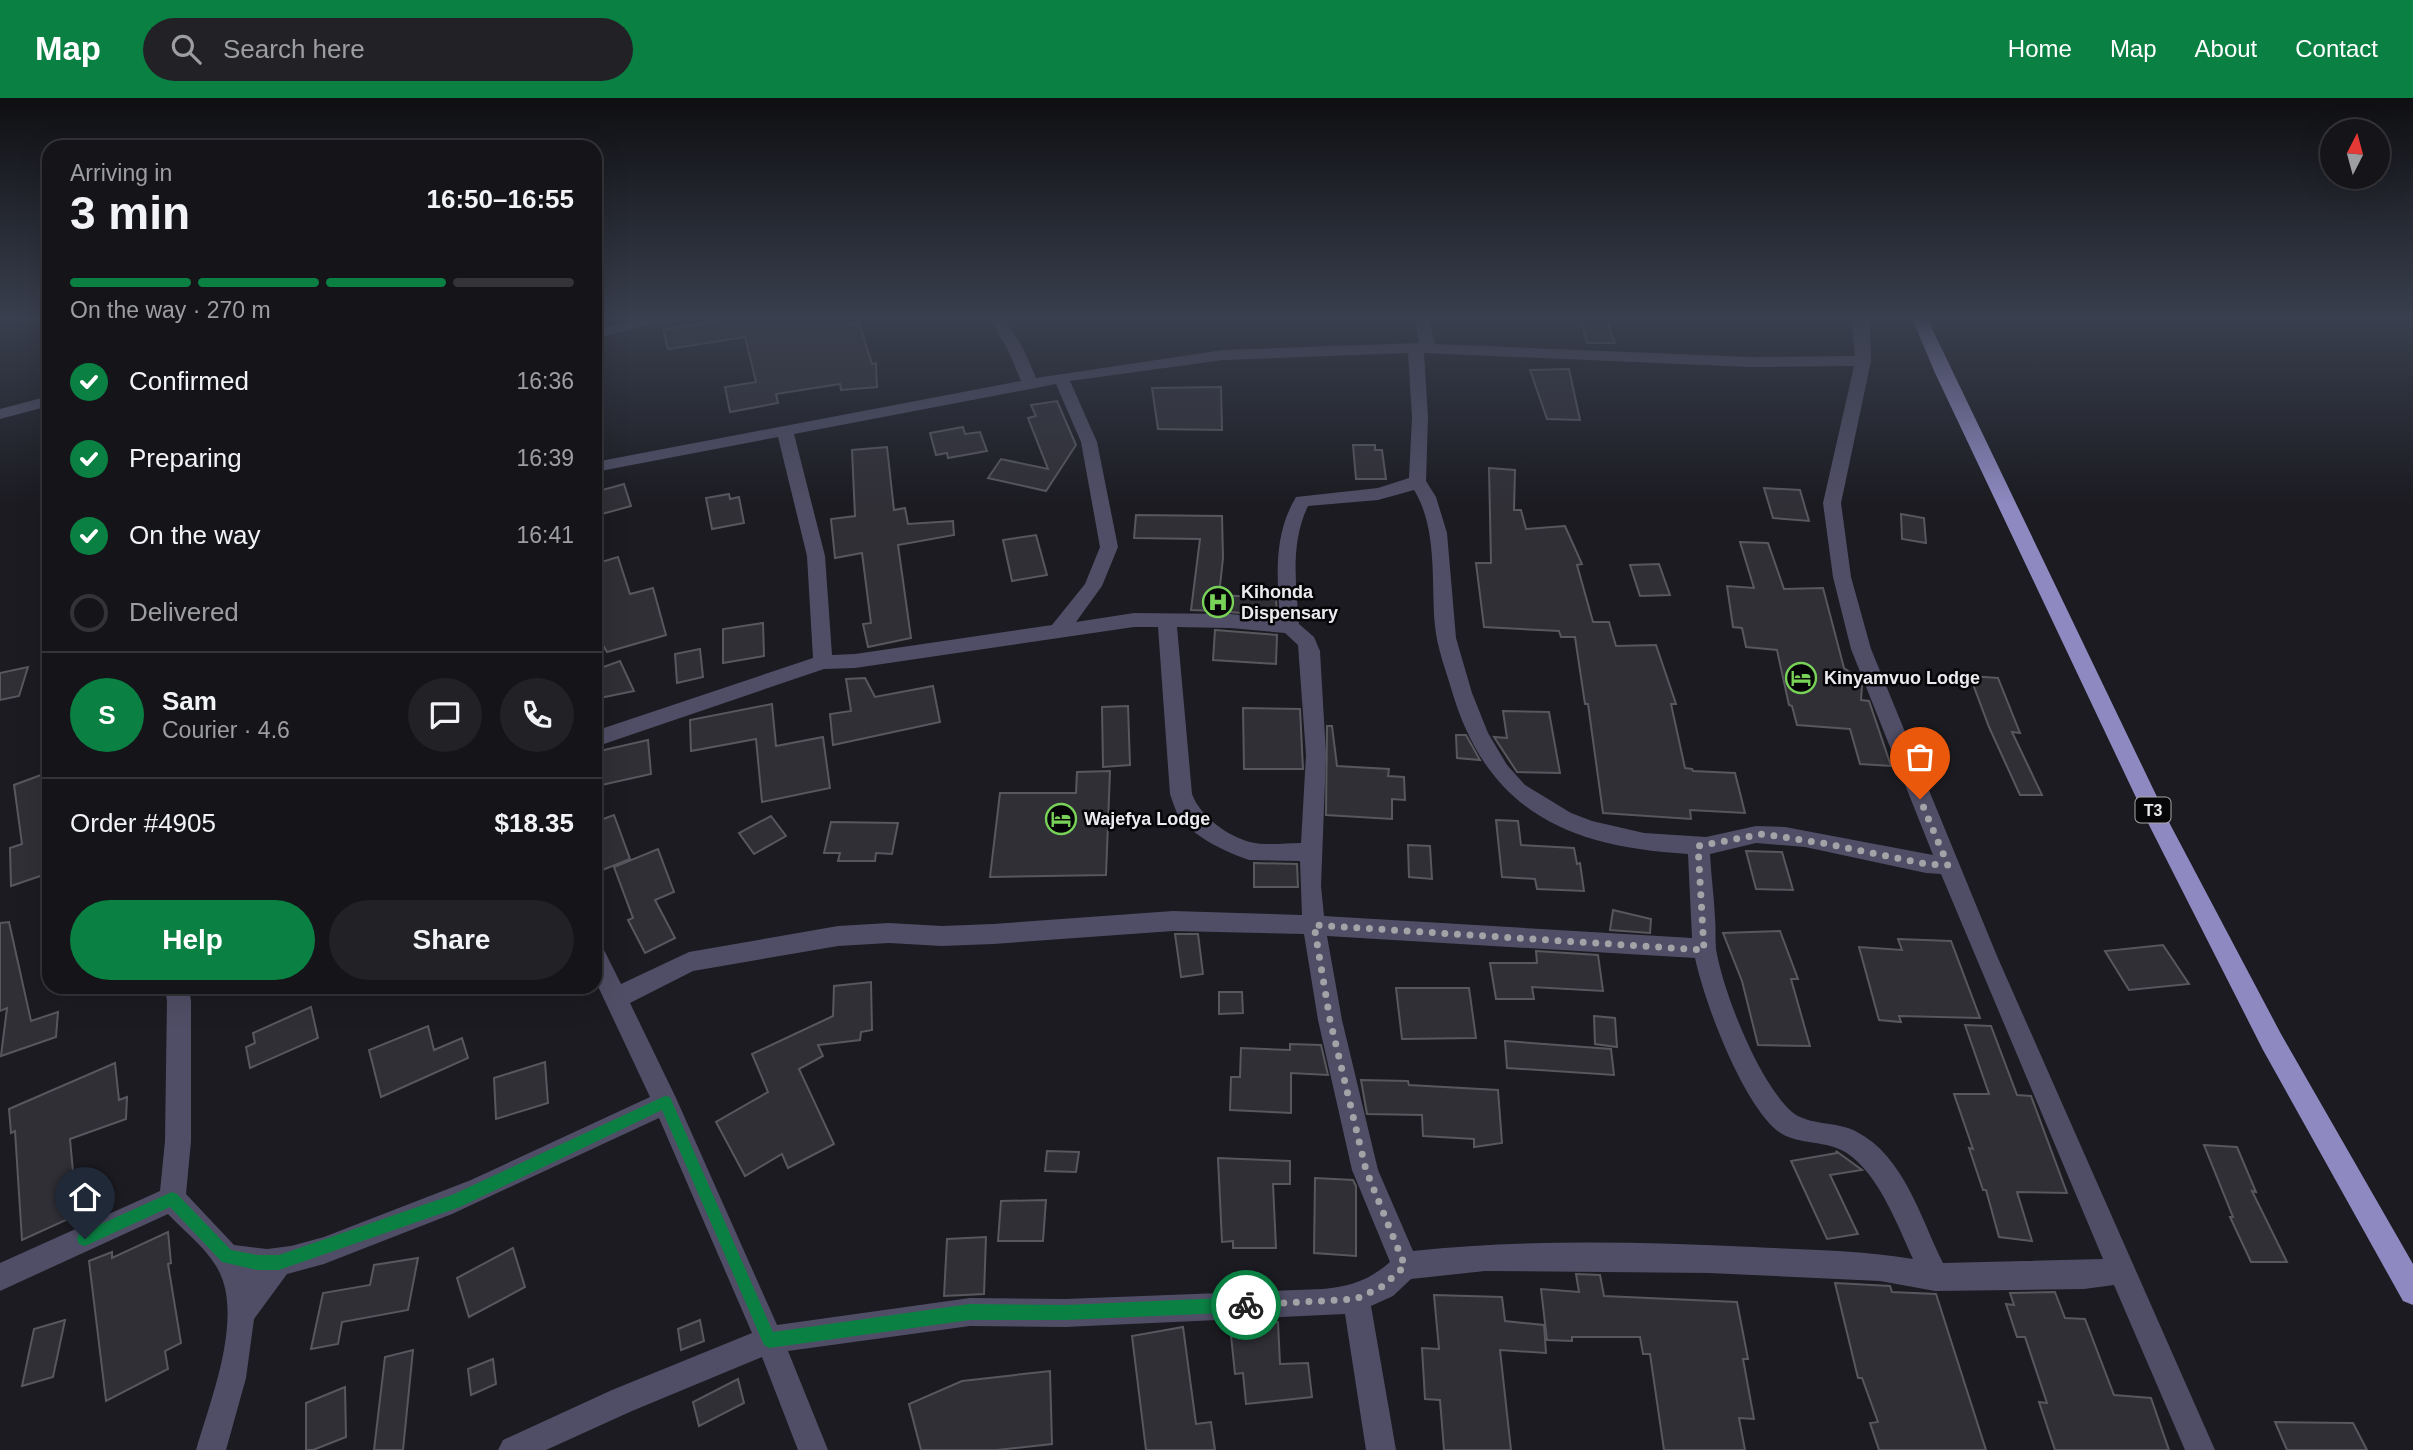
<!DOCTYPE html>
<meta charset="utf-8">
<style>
:root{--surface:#141419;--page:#212126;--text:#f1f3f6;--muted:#9d9ea2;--line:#333338;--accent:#0b8043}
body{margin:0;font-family:Arial,sans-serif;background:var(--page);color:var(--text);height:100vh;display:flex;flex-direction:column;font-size:26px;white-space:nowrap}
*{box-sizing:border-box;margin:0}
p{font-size:23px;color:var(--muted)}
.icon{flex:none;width:38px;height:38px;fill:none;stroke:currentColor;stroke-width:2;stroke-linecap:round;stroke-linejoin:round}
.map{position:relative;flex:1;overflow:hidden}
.details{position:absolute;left:42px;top:42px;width:560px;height:854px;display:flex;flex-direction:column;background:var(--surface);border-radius:21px;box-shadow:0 7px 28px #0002,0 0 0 2px var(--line)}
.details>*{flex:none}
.needle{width:46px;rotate:6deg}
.controls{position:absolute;left:2320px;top:21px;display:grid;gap:14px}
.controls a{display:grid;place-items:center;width:70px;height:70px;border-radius:50%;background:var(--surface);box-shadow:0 7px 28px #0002,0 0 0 2px var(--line);font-size:35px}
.pin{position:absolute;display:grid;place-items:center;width:60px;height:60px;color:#fff;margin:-72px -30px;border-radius:50% 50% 50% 0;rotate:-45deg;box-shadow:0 0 7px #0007}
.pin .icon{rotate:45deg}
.courier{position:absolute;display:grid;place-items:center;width:70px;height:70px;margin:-35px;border:5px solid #0b8043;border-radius:50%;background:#fff;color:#222;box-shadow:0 2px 9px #0007}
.summary em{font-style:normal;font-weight:700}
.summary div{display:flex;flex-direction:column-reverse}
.summary{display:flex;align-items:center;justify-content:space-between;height:119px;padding:0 28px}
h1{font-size:46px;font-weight:700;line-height:52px}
.bar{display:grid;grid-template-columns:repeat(4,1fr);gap:10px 7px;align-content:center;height:84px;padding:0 28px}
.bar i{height:9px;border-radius:5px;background:var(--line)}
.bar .selected{background:var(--accent)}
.bar p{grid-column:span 4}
.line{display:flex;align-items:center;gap:18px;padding:0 28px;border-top:2px solid var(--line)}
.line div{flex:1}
.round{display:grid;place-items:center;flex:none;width:74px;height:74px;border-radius:37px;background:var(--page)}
ol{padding:0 28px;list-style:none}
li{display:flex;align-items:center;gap:21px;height:77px}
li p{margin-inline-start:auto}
li .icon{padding:7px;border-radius:50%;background:var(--accent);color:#fff;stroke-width:4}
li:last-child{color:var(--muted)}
li i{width:38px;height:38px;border:4px solid var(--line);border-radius:50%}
.button{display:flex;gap:14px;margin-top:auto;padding:14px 28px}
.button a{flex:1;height:80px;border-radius:42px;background:var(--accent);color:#fff;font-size:28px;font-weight:700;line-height:80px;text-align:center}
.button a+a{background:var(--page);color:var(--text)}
header{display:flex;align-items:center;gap:42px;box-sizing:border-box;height:98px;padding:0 35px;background:var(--accent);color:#fff}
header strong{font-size:33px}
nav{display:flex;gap:38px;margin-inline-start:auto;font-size:24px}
.search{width:490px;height:63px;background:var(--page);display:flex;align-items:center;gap:18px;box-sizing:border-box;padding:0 24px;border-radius:38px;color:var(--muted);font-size:26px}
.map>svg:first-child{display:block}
.building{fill:#302f36;stroke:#58575e;stroke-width:2}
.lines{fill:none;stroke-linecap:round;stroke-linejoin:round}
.minor{fill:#504e66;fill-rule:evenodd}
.trunk{fill:#8e89c1;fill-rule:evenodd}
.route{fill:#0b8043}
.done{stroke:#a2a2a7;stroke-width:7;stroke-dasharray:0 12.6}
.labels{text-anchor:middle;stroke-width:5;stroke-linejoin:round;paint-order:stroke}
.shield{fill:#060608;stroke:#a6a6aa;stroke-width:2}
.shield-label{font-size:16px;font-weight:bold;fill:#ebebef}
.poi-label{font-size:18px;font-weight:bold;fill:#ebebef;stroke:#060608;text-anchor:start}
</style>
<header>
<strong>Map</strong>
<div class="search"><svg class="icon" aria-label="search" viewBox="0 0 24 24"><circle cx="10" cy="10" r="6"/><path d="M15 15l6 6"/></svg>Search here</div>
<nav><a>Home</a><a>Map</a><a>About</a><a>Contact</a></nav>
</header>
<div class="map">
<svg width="2413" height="1352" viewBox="0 0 2413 1352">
<rect width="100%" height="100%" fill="#1b1b21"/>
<g class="building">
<polygon points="743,218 842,218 843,228 859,225 872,266 876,265 877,289 841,292 840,286 776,296 778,305 730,314 725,289 756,284 745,239 668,251 663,232"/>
<polygon points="1579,218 1605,218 1615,245 1587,245"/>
<polygon points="1569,271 1580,322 1547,321 1530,272"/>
<polygon points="1221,289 1222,332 1158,331 1152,290"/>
<polygon points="1057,303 1076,347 1046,393 988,380 1001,361 1048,371 1028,320 1036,318 1031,307"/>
<polygon points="963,329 965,336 980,334 987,353 948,360 947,355 936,357 930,335"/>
<polygon points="1353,347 1375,347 1375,352 1382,352 1386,381 1356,381"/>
<polygon points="887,349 894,412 905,410 908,426 953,423 954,437 898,447 911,540 868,549 863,526 871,525 862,455 835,460 831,421 855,418 852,352"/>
<polygon points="1489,370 1515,372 1514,412 1521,412 1526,431 1565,428 1582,466 1577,467 1593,524 1609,524 1616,548 1656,547 1676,606 1671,606 1685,670 1692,671 1693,673 1735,675 1745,715 1690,712 1691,721 1603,715 1588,606 1585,606 1575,539 1561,539 1559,533 1484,529 1476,465 1491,465"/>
<polygon points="624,386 631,408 595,418 595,394"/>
<polygon points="1764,390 1800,392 1809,423 1773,420"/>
<polygon points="729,396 730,401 739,399 744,425 712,431 706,400"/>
<polygon points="1901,416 1924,420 1926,445 1902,441"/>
<polygon points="1136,417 1222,418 1223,460 1219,497 1276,500 1277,518 1217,513 1217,510 1217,513 1191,512 1200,441 1134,440"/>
<polygon points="1036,437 1047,477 1012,483 1003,442"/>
<polygon points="1740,444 1768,445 1784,491 1823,490 1844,570 1859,581 1862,587 1861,602 1869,603 1891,668 1860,666 1850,631 1797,627 1792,608 1789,607 1777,552 1746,549 1742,530 1733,529 1727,488 1754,490"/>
<polygon points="618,459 630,496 653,490 666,537 607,554 595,534 595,466"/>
<polygon points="1659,466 1670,497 1640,498 1630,467"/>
<polygon points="763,525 764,558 723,565 723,531"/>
<polygon points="1215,532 1277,537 1276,566 1213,562"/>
<polygon points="700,551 703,579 677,585 675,556"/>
<polygon points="620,563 634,593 595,601 595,572"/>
<polygon points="28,569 19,598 0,602 0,575"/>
<polygon points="1970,578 1998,580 2020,635 2012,634 2042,697 2020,697 1989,629"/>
<polygon points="865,580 875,599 933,588 940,624 833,647 830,616 851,613 846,581"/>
<polygon points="772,606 776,648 823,639 830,690 762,704 756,641 691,653 690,622"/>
<polygon points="1128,608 1130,667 1103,669 1102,609"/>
<polygon points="1243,610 1300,611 1303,671 1244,671"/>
<polygon points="1503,613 1549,614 1560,675 1517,674 1494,639 1507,640"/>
<polygon points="1327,628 1332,628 1337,668 1389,671 1388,678 1404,679 1405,702 1392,701 1392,721 1326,717"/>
<polygon points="1456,637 1466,637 1480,662 1457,660"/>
<polygon points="648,642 651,676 597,688 595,654"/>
<polygon points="1110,673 1106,777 990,779 1000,695 1076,695 1077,674"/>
<polygon points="49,674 49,775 11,788 10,750 22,746 14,687"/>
<polygon points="614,717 630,761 595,775 595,724"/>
<polygon points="771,718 786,738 754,756 739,735"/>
<polygon points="1496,722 1518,723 1521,747 1574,750 1577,766 1580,765 1584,793 1537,791 1535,781 1502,779"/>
<polygon points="831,724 898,725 892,756 876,755 875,763 838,763 840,755 824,755"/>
<polygon points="1408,747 1430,748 1432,781 1409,779"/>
<polygon points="658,751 674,794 655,802 675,840 645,855 628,822 633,820 614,769"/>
<polygon points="1746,753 1782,754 1793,792 1756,791"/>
<polygon points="1254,765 1297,766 1298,789 1254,789"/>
<polygon points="1613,812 1651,821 1650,835 1610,832"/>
<polygon points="9,824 31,923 58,914 56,939 1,958 7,910 0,913 0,825"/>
<polygon points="1780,833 1798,881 1791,881 1810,948 1758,947 1742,883 1723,835"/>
<polygon points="1175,836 1198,836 1203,876 1181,879"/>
<polygon points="1898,841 1951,843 1980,920 1899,918 1901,924 1879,922 1859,849 1902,852"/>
<polygon points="2163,847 2189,886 2129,892 2105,853"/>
<polygon points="1536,853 1598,857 1603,893 1532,889 1534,901 1496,901 1490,865 1537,865"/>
<polygon points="871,884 872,932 861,934 860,942 818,947 823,958 799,971 834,1046 788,1070 782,1056 745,1078 716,1024 768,994 752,956 833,918 834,888"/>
<polygon points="1396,890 1469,890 1476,940 1402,941"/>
<polygon points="1219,894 1242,894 1243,915 1219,916"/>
<polygon points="311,909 318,940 250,970 246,949 255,945 253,935"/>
<polygon points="1594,918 1615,920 1617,949 1595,946"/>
<polygon points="1965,927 1991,928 2017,997 2031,998 2067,1095 2017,1094 2032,1143 1999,1139 1986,1092 1983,1092 1969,1050 1973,1051 1954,996 1989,996"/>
<polygon points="428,928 434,952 462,940 468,960 381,999 369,952"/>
<polygon points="1505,943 1611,951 1614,977 1507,970"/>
<polygon points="1290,946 1321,947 1328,977 1291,975 1291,1015 1230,1012 1231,979 1240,979 1241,950 1290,952"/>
<polygon points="545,964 548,1005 496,1021 494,980"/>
<polygon points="115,965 119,1002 127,999 126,1021 70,1041 77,1117 22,1142 15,1033 11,1035 9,1011"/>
<polygon points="1361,982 1408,983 1409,987 1498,992 1502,1045 1474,1049 1474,1041 1423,1038 1422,1017 1367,1016"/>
<polygon points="2204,1047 2237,1049 2256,1094 2252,1093 2287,1164 2251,1164 2230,1119 2233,1119"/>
<polygon points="1047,1053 1079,1054 1076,1074 1045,1073"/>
<polygon points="1836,1053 1862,1072 1830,1077 1858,1136 1827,1141 1791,1063 1837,1055"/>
<polygon points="1218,1060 1290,1063 1290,1086 1273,1086 1276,1150 1233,1150 1233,1143 1222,1144"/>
<polygon points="1315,1080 1353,1082 1356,1088 1356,1158 1314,1155"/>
<polygon points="1046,1102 1043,1143 998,1143 1001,1103"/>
<polygon points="168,1134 171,1165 168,1166 181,1245 165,1253 168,1271 106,1303 89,1163 112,1154 112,1160"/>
<polygon points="986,1139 984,1196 944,1198 947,1141"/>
<polygon points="513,1150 525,1189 469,1219 457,1180"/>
<polygon points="418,1160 408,1212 342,1224 338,1246 311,1251 323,1195 370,1187 374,1167"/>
<polygon points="1576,1176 1600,1177 1604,1198 1737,1204 1748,1261 1743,1261 1754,1321 1739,1320 1745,1352 1664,1352 1650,1256 1643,1256 1640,1239 1572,1239 1572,1243 1547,1242 1541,1191 1579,1194"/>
<polygon points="1835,1185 1890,1188 1892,1194 1936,1196 1986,1352 1879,1352 1870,1325 1878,1324 1862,1280 1858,1280"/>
<polygon points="2055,1194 2065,1220 2085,1221 2114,1297 2151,1300 2169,1352 2055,1352 2039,1304 2047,1305 2025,1239 2017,1239 2006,1206 2014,1207 2010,1195"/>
<polygon points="1434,1197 1502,1199 1505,1223 1544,1227 1546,1255 1500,1252 1511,1352 1444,1352 1440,1302 1425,1301 1422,1250 1439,1251"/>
<polygon points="65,1222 53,1279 22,1288 34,1231"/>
<polygon points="700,1222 704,1243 681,1252 678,1231"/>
<polygon points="1278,1224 1280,1266 1308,1265 1312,1299 1246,1306 1243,1275 1235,1276 1230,1228"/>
<polygon points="1183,1229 1196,1326 1211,1324 1215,1352 1146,1352 1132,1238"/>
<polygon points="413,1252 403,1352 374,1352 385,1259"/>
<polygon points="493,1261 496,1286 471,1297 468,1271"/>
<polygon points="1050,1273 1052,1346 997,1352 921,1352 909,1306 962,1283"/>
<polygon points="738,1281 744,1305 699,1328 693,1304"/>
<polygon points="345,1289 346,1339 313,1352 306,1352 306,1305"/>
<polygon points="2275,1324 2353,1325 2367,1352 2287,1352"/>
</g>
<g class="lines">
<g class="minor">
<polygon points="655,218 681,218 678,221 595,240 595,232"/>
<path d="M988,218H1003L1024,252L1036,280L1223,252L1419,245L1414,218H1428L1435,246L1750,259L1855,258L1851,218H1866L1870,228L1871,263L1841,405L1851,479L1871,551L1997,858L2215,1352H2185L2114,1187L2084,1191L1935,1193L1880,1183L1709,1175L1485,1173L1411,1181L1393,1198L1371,1208L1396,1352H1366L1345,1216L1065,1229L970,1228L788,1253L828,1352H798L762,1259L632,1313L546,1352H498L503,1342L612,1292L752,1235L659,1020L452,1116L324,1166L287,1176L254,1221L246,1280L226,1352H196C210,1303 246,1215 216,1168C204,1148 184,1133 168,1116L0,1193V1165L160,1093L165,1043L167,902L164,889H188L191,902V1043L186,1096L234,1147L267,1151L291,1148L324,1139L471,1082L650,999L595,882V847L603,850L621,886L689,854L838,828L889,825L942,828L993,826L1173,813L1302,817L1300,763L1249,762C1225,754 1199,741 1181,722C1176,715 1173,704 1170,696L1158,529H1134L855,570L824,571L595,649V633L813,560L807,458L778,339L595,374V364L1021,283L1008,252ZM1408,255L1412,319L1409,380L1378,390L1296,399C1273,437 1277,479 1280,521L1230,516L1134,515L1076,524L1102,488L1118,449L1097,344L1070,283L1223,262ZM1424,255L1750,269L1854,268L1823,405L1833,479L1851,551L1933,757L1785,729L1756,728L1706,739L1644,735L1592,723L1571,715L1525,687L1507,667L1488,635L1472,595L1456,540L1447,435L1436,399L1426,383L1428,319ZM1056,286L1081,344L1100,449L1085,486L1052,527L855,556L832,557L825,458L794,336ZM1414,392C1438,431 1431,484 1435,528C1437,549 1445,570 1451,590C1486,712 1566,749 1688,756L1692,840L1324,818L1321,788L1326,657L1320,553L1314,539L1299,526C1296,487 1290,445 1308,408L1378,402ZM1177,529L1230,530L1285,535L1298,547L1306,657L1301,745C1285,745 1266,748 1250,744C1227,738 1200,718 1192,696ZM1756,745L1805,749L1926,775L1941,776L2103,1161L1943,1165C1921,1121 1904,1058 1857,1034C1838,1023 1809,1028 1792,1014C1759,985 1723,894 1716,851C1715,841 1716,830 1715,820C1714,798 1711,777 1710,756ZM1173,833L1304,836L1318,922L1352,1072L1390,1164C1368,1183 1351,1188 1323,1191L1065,1201L970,1200L777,1227L676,1000L630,905L693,873L838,848L889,845L942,848L993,846ZM1327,838L1695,860C1705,906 1740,998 1774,1030C1792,1047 1818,1042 1839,1051C1875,1066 1898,1128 1913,1161C1860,1152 1807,1152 1753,1149C1640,1144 1525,1141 1413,1153L1378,1072L1342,922Z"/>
<polygon points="49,298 49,308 0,321 0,311"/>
</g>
<polygon class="trunk" points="1911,218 1926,218 2171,728 2281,936 2413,1166 2413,1207 2403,1203 2263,952 2150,729 1935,275"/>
</g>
<linearGradient id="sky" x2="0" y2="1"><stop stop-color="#0f0f12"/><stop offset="0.54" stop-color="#393f4e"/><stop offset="1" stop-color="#393f4e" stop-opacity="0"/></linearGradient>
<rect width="2413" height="407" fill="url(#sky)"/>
<polygon class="route" points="665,998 670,999 773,1234 970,1206 1065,1207 1246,1199 1251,1202 1254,1207 1251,1212 1246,1214 1065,1222 970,1222 769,1250 764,1247 662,1012 460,1109 279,1172 257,1172 222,1164 170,1109 85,1148 79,1146 77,1141 79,1136 172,1094 177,1096 231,1152 257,1157 279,1157 452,1097"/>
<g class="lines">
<polyline class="done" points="1246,1207 1356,1201 1383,1188 1405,1168 1366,1072 1330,922 1314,827 1704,852 1698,748 1763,736 1828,746 1926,766 1948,767 1920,701"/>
</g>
<defs>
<g id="hospital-ring" transform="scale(1.575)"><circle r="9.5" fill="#060608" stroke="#78d258" stroke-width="1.5"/><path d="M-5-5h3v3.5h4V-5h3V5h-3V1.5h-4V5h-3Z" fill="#78d258"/></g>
<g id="hotel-ring" transform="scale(1.575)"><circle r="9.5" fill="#060608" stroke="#78d258" stroke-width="1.5"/><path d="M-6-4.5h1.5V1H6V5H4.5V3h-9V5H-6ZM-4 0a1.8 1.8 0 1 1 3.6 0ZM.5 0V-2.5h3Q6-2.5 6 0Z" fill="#78d258"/></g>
</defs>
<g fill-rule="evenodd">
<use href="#hospital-ring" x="1218" y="504"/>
<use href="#hotel-ring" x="1801" y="580"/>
<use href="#hotel-ring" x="1061" y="721"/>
</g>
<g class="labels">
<rect class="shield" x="2135.5" y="699.5" width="35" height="25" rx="5"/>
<g class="shield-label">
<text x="2153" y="718">T3</text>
</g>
<g class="poi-label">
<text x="1241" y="500">Kihonda<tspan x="1241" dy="21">Dispensary</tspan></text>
<text x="1824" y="586">Kinyamvuo Lodge</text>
<text x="1084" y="727">Wajefya Lodge</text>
</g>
</g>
</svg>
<div class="controls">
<a><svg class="needle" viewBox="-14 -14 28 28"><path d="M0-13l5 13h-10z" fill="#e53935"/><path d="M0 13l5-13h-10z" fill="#9d9ea2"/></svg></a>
</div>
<div class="pin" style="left:1920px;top:701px;background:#ea580c"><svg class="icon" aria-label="bag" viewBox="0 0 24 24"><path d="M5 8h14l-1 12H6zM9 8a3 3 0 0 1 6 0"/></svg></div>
<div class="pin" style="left:85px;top:1141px;background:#1f2937"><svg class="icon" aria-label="home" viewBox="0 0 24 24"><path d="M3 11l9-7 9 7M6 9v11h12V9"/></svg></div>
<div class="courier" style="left:1246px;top:1207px"><svg class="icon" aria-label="bike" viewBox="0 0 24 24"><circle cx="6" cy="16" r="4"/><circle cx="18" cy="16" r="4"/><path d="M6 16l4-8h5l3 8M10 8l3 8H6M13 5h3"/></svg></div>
<section class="details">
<div class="summary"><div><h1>3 min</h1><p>Arriving in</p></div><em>16:50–16:55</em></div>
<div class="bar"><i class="selected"></i><i class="selected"></i><i class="selected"></i><i></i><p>On the way · 270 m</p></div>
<ol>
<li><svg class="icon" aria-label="check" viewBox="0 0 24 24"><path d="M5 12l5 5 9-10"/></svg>Confirmed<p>16:36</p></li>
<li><svg class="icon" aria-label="check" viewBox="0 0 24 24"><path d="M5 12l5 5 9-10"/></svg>Preparing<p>16:39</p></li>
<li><svg class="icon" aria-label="check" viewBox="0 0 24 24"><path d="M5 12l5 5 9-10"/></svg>On the way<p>16:41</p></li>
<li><i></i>Delivered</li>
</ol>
<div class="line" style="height:126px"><b class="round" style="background:var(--accent);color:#fff">S</b><div><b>Sam</b><p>Courier · 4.6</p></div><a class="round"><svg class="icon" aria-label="chat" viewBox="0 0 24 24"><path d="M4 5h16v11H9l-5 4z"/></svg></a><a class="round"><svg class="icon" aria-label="phone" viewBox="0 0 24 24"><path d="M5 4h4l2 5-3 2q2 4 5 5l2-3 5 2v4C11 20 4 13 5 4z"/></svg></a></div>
<div class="line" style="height:91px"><div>Order #4905</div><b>$18.35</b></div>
<div class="button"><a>Help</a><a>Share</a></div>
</section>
</div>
